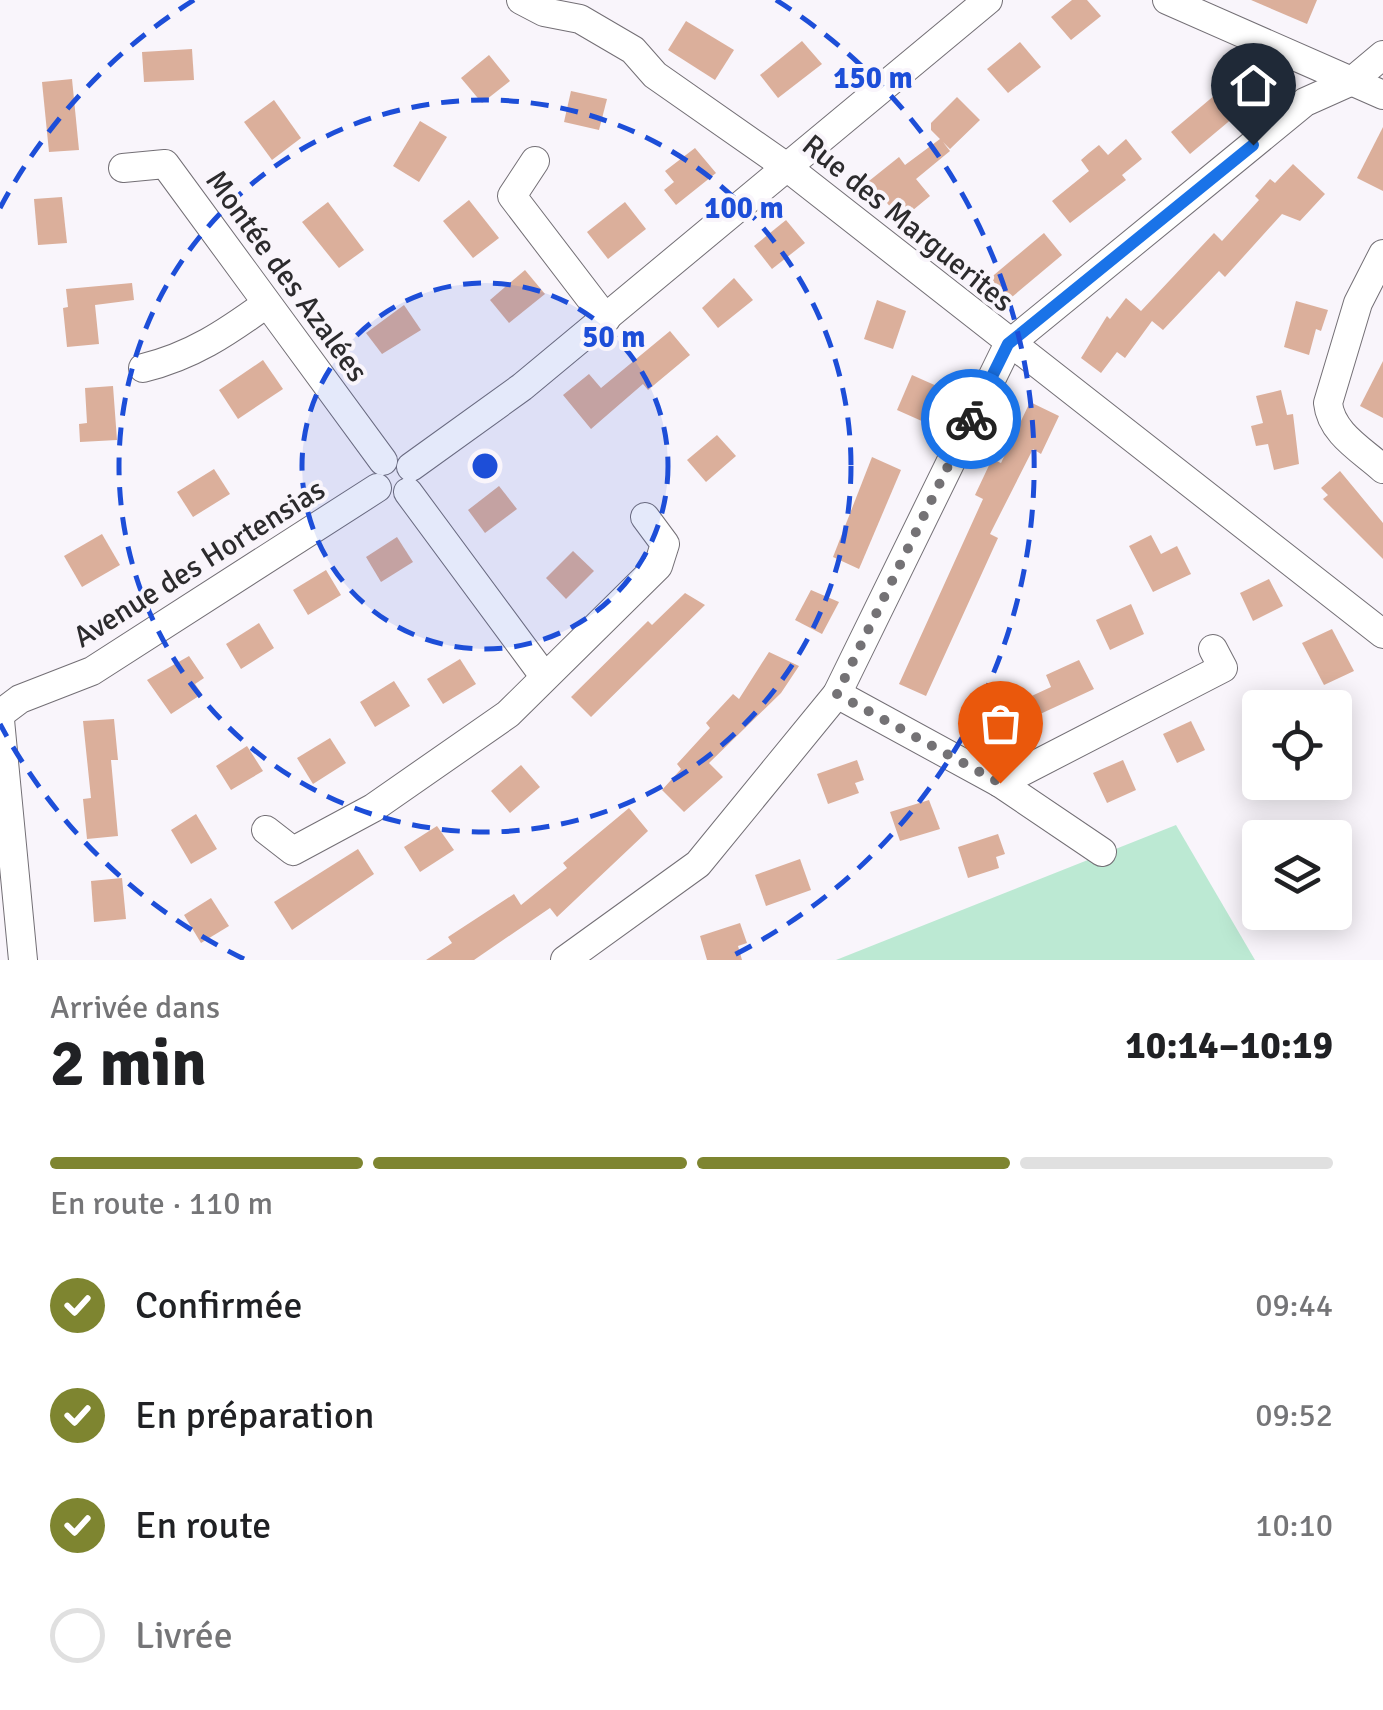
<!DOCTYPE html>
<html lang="fr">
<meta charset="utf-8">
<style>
:root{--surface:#fff;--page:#f2f2f2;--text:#202124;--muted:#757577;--line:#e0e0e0;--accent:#7e8530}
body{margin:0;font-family:Signika,sans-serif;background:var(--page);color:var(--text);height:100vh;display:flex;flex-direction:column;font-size:38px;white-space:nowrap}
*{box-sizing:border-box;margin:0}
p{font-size:32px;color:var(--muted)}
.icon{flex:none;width:55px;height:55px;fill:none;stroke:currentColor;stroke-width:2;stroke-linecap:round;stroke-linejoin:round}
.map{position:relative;height:960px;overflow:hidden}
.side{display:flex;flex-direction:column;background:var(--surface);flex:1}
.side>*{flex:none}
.buttons{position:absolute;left:1242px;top:690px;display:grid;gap:20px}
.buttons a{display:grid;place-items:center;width:110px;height:110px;border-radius:10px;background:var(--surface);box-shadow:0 5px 25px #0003;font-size:50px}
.pin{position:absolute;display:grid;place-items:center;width:85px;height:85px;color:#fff;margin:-102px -42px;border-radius:50% 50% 50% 0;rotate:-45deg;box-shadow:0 0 10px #0007}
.pin .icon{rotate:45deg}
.courier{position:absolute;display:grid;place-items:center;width:100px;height:100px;margin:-50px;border:8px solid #1a73e8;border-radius:50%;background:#fff;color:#222;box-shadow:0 2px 12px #0007}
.head em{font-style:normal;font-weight:800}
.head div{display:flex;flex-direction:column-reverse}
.head{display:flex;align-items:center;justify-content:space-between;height:170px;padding:0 50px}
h1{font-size:65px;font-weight:800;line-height:75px}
.bar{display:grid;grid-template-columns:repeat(4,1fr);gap:15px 10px;align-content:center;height:120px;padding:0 50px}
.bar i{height:12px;border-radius:8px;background:var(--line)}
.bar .current{background:var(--accent)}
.bar p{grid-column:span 4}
ol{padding:0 50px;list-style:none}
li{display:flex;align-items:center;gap:30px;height:110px}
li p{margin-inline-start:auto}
li .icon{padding:10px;border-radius:50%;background:var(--accent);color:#fff;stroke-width:4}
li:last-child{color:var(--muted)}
li i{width:55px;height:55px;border:5px solid var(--line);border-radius:50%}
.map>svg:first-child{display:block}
.green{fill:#bce9d3}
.building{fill:#dbaf9b}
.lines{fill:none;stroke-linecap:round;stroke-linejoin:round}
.minor-casing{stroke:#736f75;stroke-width:30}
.minor{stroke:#fff;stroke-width:28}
.done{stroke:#747275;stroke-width:10;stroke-dasharray:0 18}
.route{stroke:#1a73e8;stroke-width:12}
.ring{fill:none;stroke:#1d4ed8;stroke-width:5;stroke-dasharray:18 12}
.labels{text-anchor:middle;stroke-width:8;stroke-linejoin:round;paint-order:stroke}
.street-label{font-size:30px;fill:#2c2b2d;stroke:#f9f5fb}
.centre{fill:#1d4ed8;stroke:#f9f5fb;stroke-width:5}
.ring-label{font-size:30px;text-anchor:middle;font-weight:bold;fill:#1d4ed8;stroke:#f9f5fb;stroke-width:8;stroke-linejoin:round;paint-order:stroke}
</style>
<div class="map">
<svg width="1383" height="960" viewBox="0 0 1383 960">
<rect width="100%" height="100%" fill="#f9f5fb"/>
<polygon class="green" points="1176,825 1255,960 836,960"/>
<g class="building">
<polygon points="1072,0 1087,0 1101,16 1071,40 1051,17"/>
<polygon points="1251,0 1317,0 1307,24"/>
<polygon points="686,21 734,50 715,80 668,50"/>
<polygon points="802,41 822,64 778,98 760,75"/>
<polygon points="1020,42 1041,67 1008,93 987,69"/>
<polygon points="192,49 194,80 144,82 142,52"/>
<polygon points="489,55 510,81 482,103 461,78"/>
<polygon points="72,79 79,150 49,152 42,82"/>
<polygon points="1228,84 1246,107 1190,154 1171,132"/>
<polygon points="571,91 607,99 599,130 564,122"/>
<polygon points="957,97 980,120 950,149 943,142 950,151 916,179 930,196 901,220 869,181 899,157 905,165 940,139 931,130 931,123"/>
<polygon points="274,100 301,138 272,160 244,122"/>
<polygon points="420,121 447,137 419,182 393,166"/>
<polygon points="1383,127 1383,191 1357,178"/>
<polygon points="1126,139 1142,159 1122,175 1126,180 1070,223 1052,201 1089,171 1081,160 1089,153 1099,145 1108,155"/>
<polygon points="695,148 716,173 676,205 664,190 674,182 665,171"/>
<polygon points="1293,164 1325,194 1300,221 1282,214 1225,277 1219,271 1163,330 1152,321 1125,358 1117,352 1101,373 1081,358 1107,316 1110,319 1126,298 1141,311 1214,233 1222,241 1259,200 1255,196 1270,179 1275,183"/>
<polygon points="62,197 67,243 38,245 34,199"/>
<polygon points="469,200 499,238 473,258 443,221"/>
<polygon points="328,202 364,250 339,268 302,222"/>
<polygon points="625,202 646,229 608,259 587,232"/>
<polygon points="786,220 805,243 772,269 754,246"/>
<polygon points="1044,233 1062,255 1006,302 988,280"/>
<polygon points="525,270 545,294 509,323 490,300"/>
<polygon points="734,278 753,300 718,328 702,308"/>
<polygon points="132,283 134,300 95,305 99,344 67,347 63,308 68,307 66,289"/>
<polygon points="877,300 906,311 893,349 864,339"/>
<polygon points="1296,301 1328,310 1321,331 1316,329 1309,355 1284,347"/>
<polygon points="404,305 421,330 382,354 366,333"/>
<polygon points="670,331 690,355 648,390 643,384 591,429 563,395 589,374 601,388"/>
<polygon points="263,360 283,389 238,419 219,390"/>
<polygon points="1383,361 1383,418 1360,406"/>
<polygon points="912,375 939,387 924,422 897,410"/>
<polygon points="113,386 117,440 80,442 79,424 87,423 85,388"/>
<polygon points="1281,390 1287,415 1293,414 1299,464 1274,470 1268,444 1256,446 1251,426 1263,423 1256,396"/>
<polygon points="1030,402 1059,416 1041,454 1033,449 990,534 998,538 926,696 899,684 983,499 975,495 992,459 1001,463"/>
<polygon points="717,435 736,456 706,482 687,460"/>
<polygon points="872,457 901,470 859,569 833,557"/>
<polygon points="214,469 230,494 193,517 177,492"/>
<polygon points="1340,471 1383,523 1383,559 1323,499 1328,495 1321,488"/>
<polygon points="499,486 517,509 485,533 468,510"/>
<polygon points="102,534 120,565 82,587 64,556"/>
<polygon points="1151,535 1161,554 1177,546 1191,574 1153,592 1129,546"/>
<polygon points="397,537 413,562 381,582 366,557"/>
<polygon points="573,551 594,571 566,599 546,578"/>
<polygon points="326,570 341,595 308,615 293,590"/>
<polygon points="1269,579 1283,606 1253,621 1240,593"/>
<polygon points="811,590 839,602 822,634 795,620"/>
<polygon points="685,593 705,605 591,717 571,697 648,621 652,625"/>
<polygon points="1131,604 1144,634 1110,650 1096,620"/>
<polygon points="259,623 274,648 241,669 226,644"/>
<polygon points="1332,629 1354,671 1324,685 1302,643"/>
<polygon points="769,652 799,666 781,693 709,763 723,777 684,812 662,790 681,769 677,764 710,728 706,723 733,694 739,699"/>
<polygon points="189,656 204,678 195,684 202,694 171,714 147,680"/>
<polygon points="460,659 476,684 443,704 427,679"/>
<polygon points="1079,660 1094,689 991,737 978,708 1007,695 1012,705 1051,687 1046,675"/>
<polygon points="394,681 410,706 375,727 360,702"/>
<polygon points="114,719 118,760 111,760 118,836 87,839 83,799 91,798 83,721"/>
<polygon points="1191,721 1205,750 1177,763 1163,734"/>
<polygon points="330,738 346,763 313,784 297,758"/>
<polygon points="247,746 263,771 231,790 216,766"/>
<polygon points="857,760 864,780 855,783 859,793 828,804 817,774"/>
<polygon points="1123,760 1136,790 1107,803 1093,773"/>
<polygon points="521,765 540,787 510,813 491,791"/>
<polygon points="929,800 940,829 900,841 890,812"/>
<polygon points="629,808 648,831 557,917 550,908 474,960 426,960 452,943 448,937 514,894 521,905 567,868 563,863"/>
<polygon points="196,814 217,849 191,864 171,830"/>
<polygon points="437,826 454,850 420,872 404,847"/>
<polygon points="998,834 1005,854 996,857 999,868 968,878 958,847"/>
<polygon points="358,849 374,874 292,930 274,902"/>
<polygon points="800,859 811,890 766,906 755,875"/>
<polygon points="122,878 126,919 94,922 91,881"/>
<polygon points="211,898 229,926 201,943 184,915"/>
<polygon points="740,923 747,943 738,946 742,960 707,960 700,936"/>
</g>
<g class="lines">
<g class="minor-casing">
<g id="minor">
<polyline points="521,0 544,12 580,19 633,50 655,75 788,168 1383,634"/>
<polyline points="1167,0 1383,95"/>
<polyline points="535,161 512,196 606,319"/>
<polyline points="123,168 165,164 383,461"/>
<path d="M1383,254L1358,303L1328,403C1331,433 1362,450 1383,469"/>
<path d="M143,368C192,356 226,333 266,304"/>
<polyline points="411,467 522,387 988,0"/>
<polyline points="408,492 544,676"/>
<polyline points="837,694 1000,783 1102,852"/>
<polyline points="0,714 20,699 92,671 377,488"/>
<polyline points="0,720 23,960"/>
<polyline points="1000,783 1223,668 1213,649"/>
<polyline points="266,830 293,851 373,808 508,714 658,566 665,544 645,517"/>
<polyline points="565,960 698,864 837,694 1008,345 1305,102 1352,81 1383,55"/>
</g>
</g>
<use href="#minor" class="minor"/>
</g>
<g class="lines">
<polyline class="done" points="971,419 837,694 1000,783"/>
<polyline class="route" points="971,419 1008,344 1253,145"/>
</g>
<circle cx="485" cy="466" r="183" fill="#1d4ed8" fill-opacity=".12"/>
<g class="ring">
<circle cx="485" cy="466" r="183"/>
<circle cx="485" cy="466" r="366"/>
<path d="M244 959A549 549 0 0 1 0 724M0 208A549 549 0 0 1 194 0M776 0A549 549 0 0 1 726 959"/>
</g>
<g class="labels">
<g class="street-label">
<text transform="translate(908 223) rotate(39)" y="10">Rue des Marguerites</text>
<text transform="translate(287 276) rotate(54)" y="10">Montée des Azalées</text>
<text transform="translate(199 563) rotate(-32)" y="10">Avenue des Hortensias</text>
</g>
</g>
<circle cx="485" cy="466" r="15" class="centre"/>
<g class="ring-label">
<text x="873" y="88">150 m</text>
<text x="744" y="218">100 m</text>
<text x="614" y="347">50 m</text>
</g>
</svg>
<div class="buttons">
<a><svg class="icon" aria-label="locate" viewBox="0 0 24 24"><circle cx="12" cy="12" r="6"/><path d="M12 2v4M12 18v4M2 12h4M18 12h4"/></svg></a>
<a><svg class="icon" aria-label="layers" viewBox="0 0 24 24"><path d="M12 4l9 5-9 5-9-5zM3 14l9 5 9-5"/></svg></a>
</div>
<div class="pin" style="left:1000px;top:783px;background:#ea580c"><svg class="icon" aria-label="bag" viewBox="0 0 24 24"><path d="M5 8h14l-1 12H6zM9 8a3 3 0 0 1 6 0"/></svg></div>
<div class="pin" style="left:1253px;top:145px;background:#1f2937"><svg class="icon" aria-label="home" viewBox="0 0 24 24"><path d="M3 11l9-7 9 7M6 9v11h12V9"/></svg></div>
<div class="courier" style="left:971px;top:419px"><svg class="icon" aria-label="bike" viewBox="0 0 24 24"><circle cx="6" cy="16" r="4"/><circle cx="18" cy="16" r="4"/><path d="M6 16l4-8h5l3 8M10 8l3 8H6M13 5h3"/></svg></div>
</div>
<section class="side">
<div class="head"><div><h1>2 min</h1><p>Arrivée dans</p></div><em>10:14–10:19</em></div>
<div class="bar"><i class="current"></i><i class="current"></i><i class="current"></i><i></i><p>En route · 110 m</p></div>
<ol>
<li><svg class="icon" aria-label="check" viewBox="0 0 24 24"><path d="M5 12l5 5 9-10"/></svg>Confirmée<p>09:44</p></li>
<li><svg class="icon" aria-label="check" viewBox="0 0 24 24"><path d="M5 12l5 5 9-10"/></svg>En préparation<p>09:52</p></li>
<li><svg class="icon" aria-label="check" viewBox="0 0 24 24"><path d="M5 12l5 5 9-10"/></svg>En route<p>10:10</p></li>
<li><i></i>Livrée</li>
</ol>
</section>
